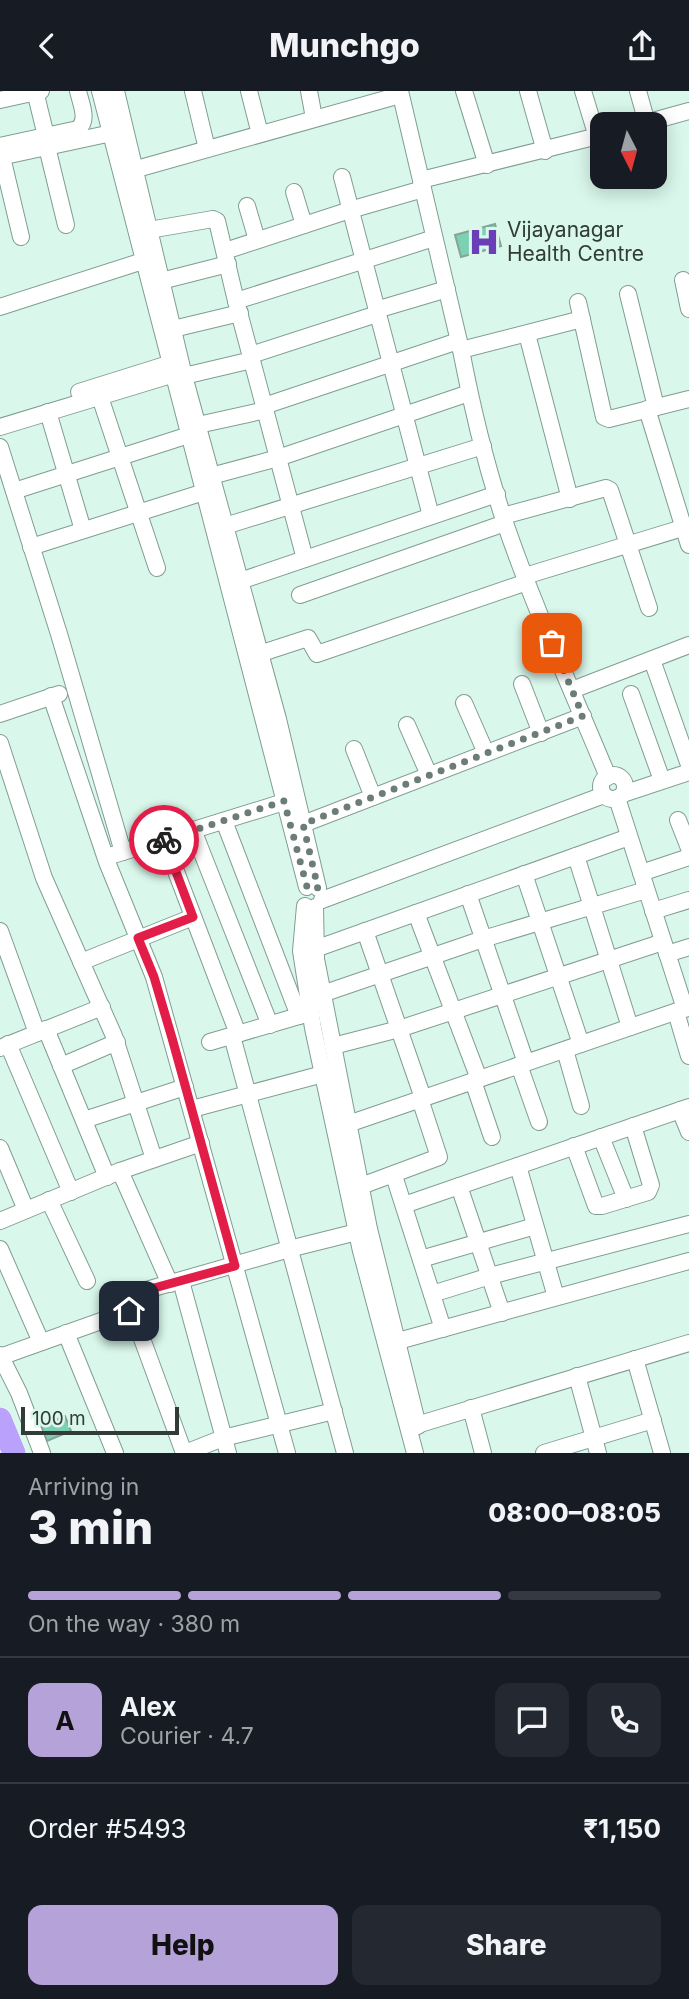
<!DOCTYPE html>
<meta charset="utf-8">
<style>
:root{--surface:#171b24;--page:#242831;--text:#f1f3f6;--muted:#9ea1a6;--line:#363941;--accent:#b4a2d9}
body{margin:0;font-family:Inter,sans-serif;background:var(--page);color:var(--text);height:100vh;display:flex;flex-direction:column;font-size:26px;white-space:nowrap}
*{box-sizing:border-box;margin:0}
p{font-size:23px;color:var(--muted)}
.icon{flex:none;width:38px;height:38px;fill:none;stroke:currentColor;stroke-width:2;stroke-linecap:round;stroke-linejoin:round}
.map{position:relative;height:1362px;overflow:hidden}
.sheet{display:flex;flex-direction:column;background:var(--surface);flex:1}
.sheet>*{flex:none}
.needle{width:46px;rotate:174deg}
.tools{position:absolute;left:590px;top:21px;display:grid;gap:14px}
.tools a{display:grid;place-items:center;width:77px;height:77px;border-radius:14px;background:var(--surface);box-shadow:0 4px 18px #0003;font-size:35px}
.scale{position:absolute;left:21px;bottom:18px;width:158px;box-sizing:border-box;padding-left:7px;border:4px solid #313c38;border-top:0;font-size:19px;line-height:24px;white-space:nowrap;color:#313c38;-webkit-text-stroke:5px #d9f7eb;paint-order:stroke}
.pin{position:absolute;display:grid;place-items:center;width:60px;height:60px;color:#fff;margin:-30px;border-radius:14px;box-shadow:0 4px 10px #0006}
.courier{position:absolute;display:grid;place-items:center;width:70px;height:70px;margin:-35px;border:5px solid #e11d48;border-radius:50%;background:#fff;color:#222;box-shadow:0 2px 9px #0007}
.summary em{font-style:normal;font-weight:800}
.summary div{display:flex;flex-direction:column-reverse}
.summary{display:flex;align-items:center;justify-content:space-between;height:119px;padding:0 28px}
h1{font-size:46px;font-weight:800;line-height:52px}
.bar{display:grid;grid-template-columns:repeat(4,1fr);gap:10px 7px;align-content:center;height:84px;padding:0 28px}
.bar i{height:9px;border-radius:5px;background:var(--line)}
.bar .on{background:var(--accent)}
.bar p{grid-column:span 4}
.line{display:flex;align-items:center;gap:18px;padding:0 28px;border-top:2px solid var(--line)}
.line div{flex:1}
.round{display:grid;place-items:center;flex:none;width:74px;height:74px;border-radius:14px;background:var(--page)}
.cta{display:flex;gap:14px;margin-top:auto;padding:14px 28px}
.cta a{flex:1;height:80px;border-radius:14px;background:var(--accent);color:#111;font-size:28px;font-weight:800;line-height:80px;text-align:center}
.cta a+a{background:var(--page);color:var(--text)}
header{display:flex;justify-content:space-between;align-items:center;height:91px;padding:0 28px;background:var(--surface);font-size:32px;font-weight:800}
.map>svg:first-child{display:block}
.building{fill:#7cd0b4;stroke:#87a398;stroke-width:2}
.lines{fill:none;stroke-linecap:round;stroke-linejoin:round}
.minor-casing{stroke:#819d93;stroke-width:18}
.highway-casing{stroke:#fff;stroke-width:24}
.minor{stroke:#fff;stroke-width:16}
.highway{stroke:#baa2fc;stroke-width:23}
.done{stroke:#6c7d77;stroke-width:7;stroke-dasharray:0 12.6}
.route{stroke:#e11d48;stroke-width:9}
.labels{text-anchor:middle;stroke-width:7;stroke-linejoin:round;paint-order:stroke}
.poi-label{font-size:21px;fill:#313c38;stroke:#d9f7eb;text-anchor:start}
</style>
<header><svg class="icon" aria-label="back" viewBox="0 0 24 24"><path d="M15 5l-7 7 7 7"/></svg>Munchgo<svg class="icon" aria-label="share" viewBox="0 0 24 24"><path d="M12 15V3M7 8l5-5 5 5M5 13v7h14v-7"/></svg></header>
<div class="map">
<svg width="689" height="1362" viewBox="0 0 689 1362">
<rect width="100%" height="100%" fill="#d9f7eb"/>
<g class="building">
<polygon points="495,133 501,155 461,166 455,144"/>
<polygon points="65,1325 71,1340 47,1350 41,1335"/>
</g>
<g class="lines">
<g class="minor-casing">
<g id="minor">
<polyline points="35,0 46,45"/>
<polyline points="100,0 307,796"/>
<polyline points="116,0 184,285 278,628 318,797"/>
<polyline points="193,0 207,58"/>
<polyline points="249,0 260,43"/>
<polyline points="309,0 314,27"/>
<path d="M400,0L461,259C472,317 486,374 504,429C534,517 573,601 608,686"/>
<polyline points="464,0 487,74"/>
<polyline points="528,0 545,60"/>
<polyline points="583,0 597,46"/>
<polyline points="638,0 647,32"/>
<polyline points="0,9 41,0"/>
<polyline points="642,33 689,20"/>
<path d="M0,55L78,38C89,29 81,13 78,0"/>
<polyline points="47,56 66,134"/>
<polyline points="0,66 121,40"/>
<polyline points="2,66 21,146"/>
<polyline points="126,81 400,4"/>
<polyline points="342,86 431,425"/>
<polyline points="421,89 602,44"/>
<polyline points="294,101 304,134"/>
<polyline points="247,115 257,149"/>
<polyline points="149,139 213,128 217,130 236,210 305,468"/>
<polyline points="225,160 350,119 423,98"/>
<polyline points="683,189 689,218"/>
<polyline points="161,190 228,173"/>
<polyline points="628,203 656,316"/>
<polyline points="236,210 434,147"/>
<polyline points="578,211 604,326 609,328 689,308"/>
<polyline points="0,216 143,170"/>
<polyline points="376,219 447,198"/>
<polyline points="173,238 240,222"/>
<polyline points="527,243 570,408"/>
<polyline points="461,259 582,228"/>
<polyline points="251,264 377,223"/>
<polyline points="184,285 252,269"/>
<polyline points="79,301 178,270"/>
<polyline points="100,306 157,477"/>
<polyline points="264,315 458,250"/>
<polyline points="647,318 689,454"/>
<polyline points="48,321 83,439"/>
<polyline points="198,334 266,319"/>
<polyline points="0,336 181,281"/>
<polyline points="0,356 59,543 123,761"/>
<polyline points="211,385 278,367 469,302"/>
<polyline points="14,400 189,344"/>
<polyline points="503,425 606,397 610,399 649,517"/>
<polyline points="225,435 483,355"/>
<polyline points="31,456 204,401"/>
<polyline points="525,485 689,435"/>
<polyline points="240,490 497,403"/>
<polyline points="300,504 505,432"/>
<polyline points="253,565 308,547 317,563 527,491"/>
<polyline points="652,569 688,671"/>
<polyline points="522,593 541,642"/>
<polyline points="572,599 689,554"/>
<polyline points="631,603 659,681"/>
<polyline points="51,605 107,771 154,886 287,1362"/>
<polyline points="464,612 486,662"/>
<polyline points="0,623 59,603"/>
<polyline points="407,634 429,684"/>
<polyline points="0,652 44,787 114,945 154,1068"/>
<polyline points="354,658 373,706"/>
<circle cx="613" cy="696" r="12"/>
<polyline points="623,703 689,681"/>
<polyline points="617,707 685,918"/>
<polyline points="678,729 689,757"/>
<polyline points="224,730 299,925"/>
<polyline points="303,733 583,625"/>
<polyline points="193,739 270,934"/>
<polyline points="164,749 238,943"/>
<polyline points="113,764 284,711"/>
<polyline points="576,765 630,936"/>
<polyline points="641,782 689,766"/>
<polyline points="524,783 581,953"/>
<polyline points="468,803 526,972"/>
<polyline points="322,809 604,704"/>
<polyline points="305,815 301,860 313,937 361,1160 415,1362"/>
<polyline points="315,816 316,868 369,1138 418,1335"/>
<polyline points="653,820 689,809"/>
<polyline points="416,822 479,988"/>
<polyline points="0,840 37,942"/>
<polyline points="365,840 423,1007"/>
<polyline points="315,858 629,746"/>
<polyline points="667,863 689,856"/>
<polyline points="81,871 193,826"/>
<polyline points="322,903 483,848 646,799"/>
<polyline points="676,921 689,965"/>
<polyline points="46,938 107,1086"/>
<polyline points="232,945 345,1362"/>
<polyline points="210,951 309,922"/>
<polyline points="8,953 71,1101"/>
<polyline points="333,955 399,938 663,851"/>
<polyline points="0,957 102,916"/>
<polyline points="565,959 581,1015"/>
<polyline points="519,974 539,1031"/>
<polyline points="61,975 117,951"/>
<polyline points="473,990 492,1046"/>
<polyline points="192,1018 323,983"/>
<polyline points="680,1019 689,1041"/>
<polyline points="84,1029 185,996"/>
<polyline points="348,1033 689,916"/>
<polyline points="601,1046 626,1108"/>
<polyline points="574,1055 596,1115 602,1115 648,1101 651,1094 633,1035"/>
<polyline points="0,1057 26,1119"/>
<polyline points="518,1075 556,1206"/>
<polyline points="120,1080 170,1193"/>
<polyline points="396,1091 443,1238"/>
<polyline points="361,1095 439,1066 420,1008"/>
<polyline points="459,1095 502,1222"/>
<polyline points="49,1109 87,1190"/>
<polyline points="404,1114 689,1016"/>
<polyline points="0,1130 120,1080 201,1052"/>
<polyline points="0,1158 41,1251"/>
<polyline points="421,1168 535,1135"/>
<polyline points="181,1190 228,1362"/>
<polyline points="432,1203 490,1185 689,1133"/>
<polyline points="129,1220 138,1204 143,1200 289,1158 357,1141"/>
<polyline points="66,1242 115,1362"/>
<polyline points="398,1250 689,1170"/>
<polyline points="0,1264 19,1302 42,1362"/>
<polyline points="0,1266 129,1220 134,1226 184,1362"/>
<polyline points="635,1268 662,1362"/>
<polyline points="577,1285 598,1362"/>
<polyline points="471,1317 483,1362"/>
<polyline points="410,1336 689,1252"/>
<polyline points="185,1362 223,1347 334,1320"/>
<polyline points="544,1362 653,1329"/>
</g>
</g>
<g class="highway-casing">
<polyline id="highway" points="0,1328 14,1362"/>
</g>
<use href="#minor" class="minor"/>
<use href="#highway" class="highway"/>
</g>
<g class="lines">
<polyline class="done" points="164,749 284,710 307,796 312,794 318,797 303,733 583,625 552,552"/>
<polyline class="route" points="129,1220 138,1204 143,1200 235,1175 172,947 154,886 138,847 193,826 164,749"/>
</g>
<defs>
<g id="hospital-bare" transform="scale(2.415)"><path d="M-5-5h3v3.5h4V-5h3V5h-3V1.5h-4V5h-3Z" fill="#693eb6" stroke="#d9f7eb" stroke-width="2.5" paint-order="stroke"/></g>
</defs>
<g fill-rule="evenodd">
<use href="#hospital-bare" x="484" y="151"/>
</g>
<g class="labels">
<g class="poi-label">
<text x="507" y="146">Vijayanagar<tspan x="507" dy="24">Health Centre</tspan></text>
</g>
</g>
</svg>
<div class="tools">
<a><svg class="needle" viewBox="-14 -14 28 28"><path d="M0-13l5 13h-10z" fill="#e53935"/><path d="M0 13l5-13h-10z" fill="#9ea1a6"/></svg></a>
</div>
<div class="scale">100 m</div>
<div class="pin" style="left:552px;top:552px;background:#ea580c"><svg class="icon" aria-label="bag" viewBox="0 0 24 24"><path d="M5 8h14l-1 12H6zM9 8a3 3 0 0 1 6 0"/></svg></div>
<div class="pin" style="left:129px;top:1220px;background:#1f2937"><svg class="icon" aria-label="home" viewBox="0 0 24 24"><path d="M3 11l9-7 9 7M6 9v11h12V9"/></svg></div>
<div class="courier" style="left:164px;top:749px"><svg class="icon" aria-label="bike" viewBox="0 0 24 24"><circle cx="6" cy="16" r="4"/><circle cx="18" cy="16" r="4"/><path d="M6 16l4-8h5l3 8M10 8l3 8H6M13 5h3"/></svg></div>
</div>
<section class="sheet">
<div class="summary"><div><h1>3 min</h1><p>Arriving in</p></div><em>08:00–08:05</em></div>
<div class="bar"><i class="on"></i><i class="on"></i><i class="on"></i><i></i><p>On the way · 380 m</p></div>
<div class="line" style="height:126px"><b class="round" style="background:var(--accent);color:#111">A</b><div><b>Alex</b><p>Courier · 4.7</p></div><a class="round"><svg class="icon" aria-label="chat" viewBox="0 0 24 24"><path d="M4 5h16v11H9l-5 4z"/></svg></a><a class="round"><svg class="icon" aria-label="phone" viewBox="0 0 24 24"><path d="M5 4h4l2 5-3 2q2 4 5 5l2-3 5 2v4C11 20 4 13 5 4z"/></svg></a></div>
<div class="line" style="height:91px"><div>Order #5493</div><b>₹1,150</b></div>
<div class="cta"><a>Help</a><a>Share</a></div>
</section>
